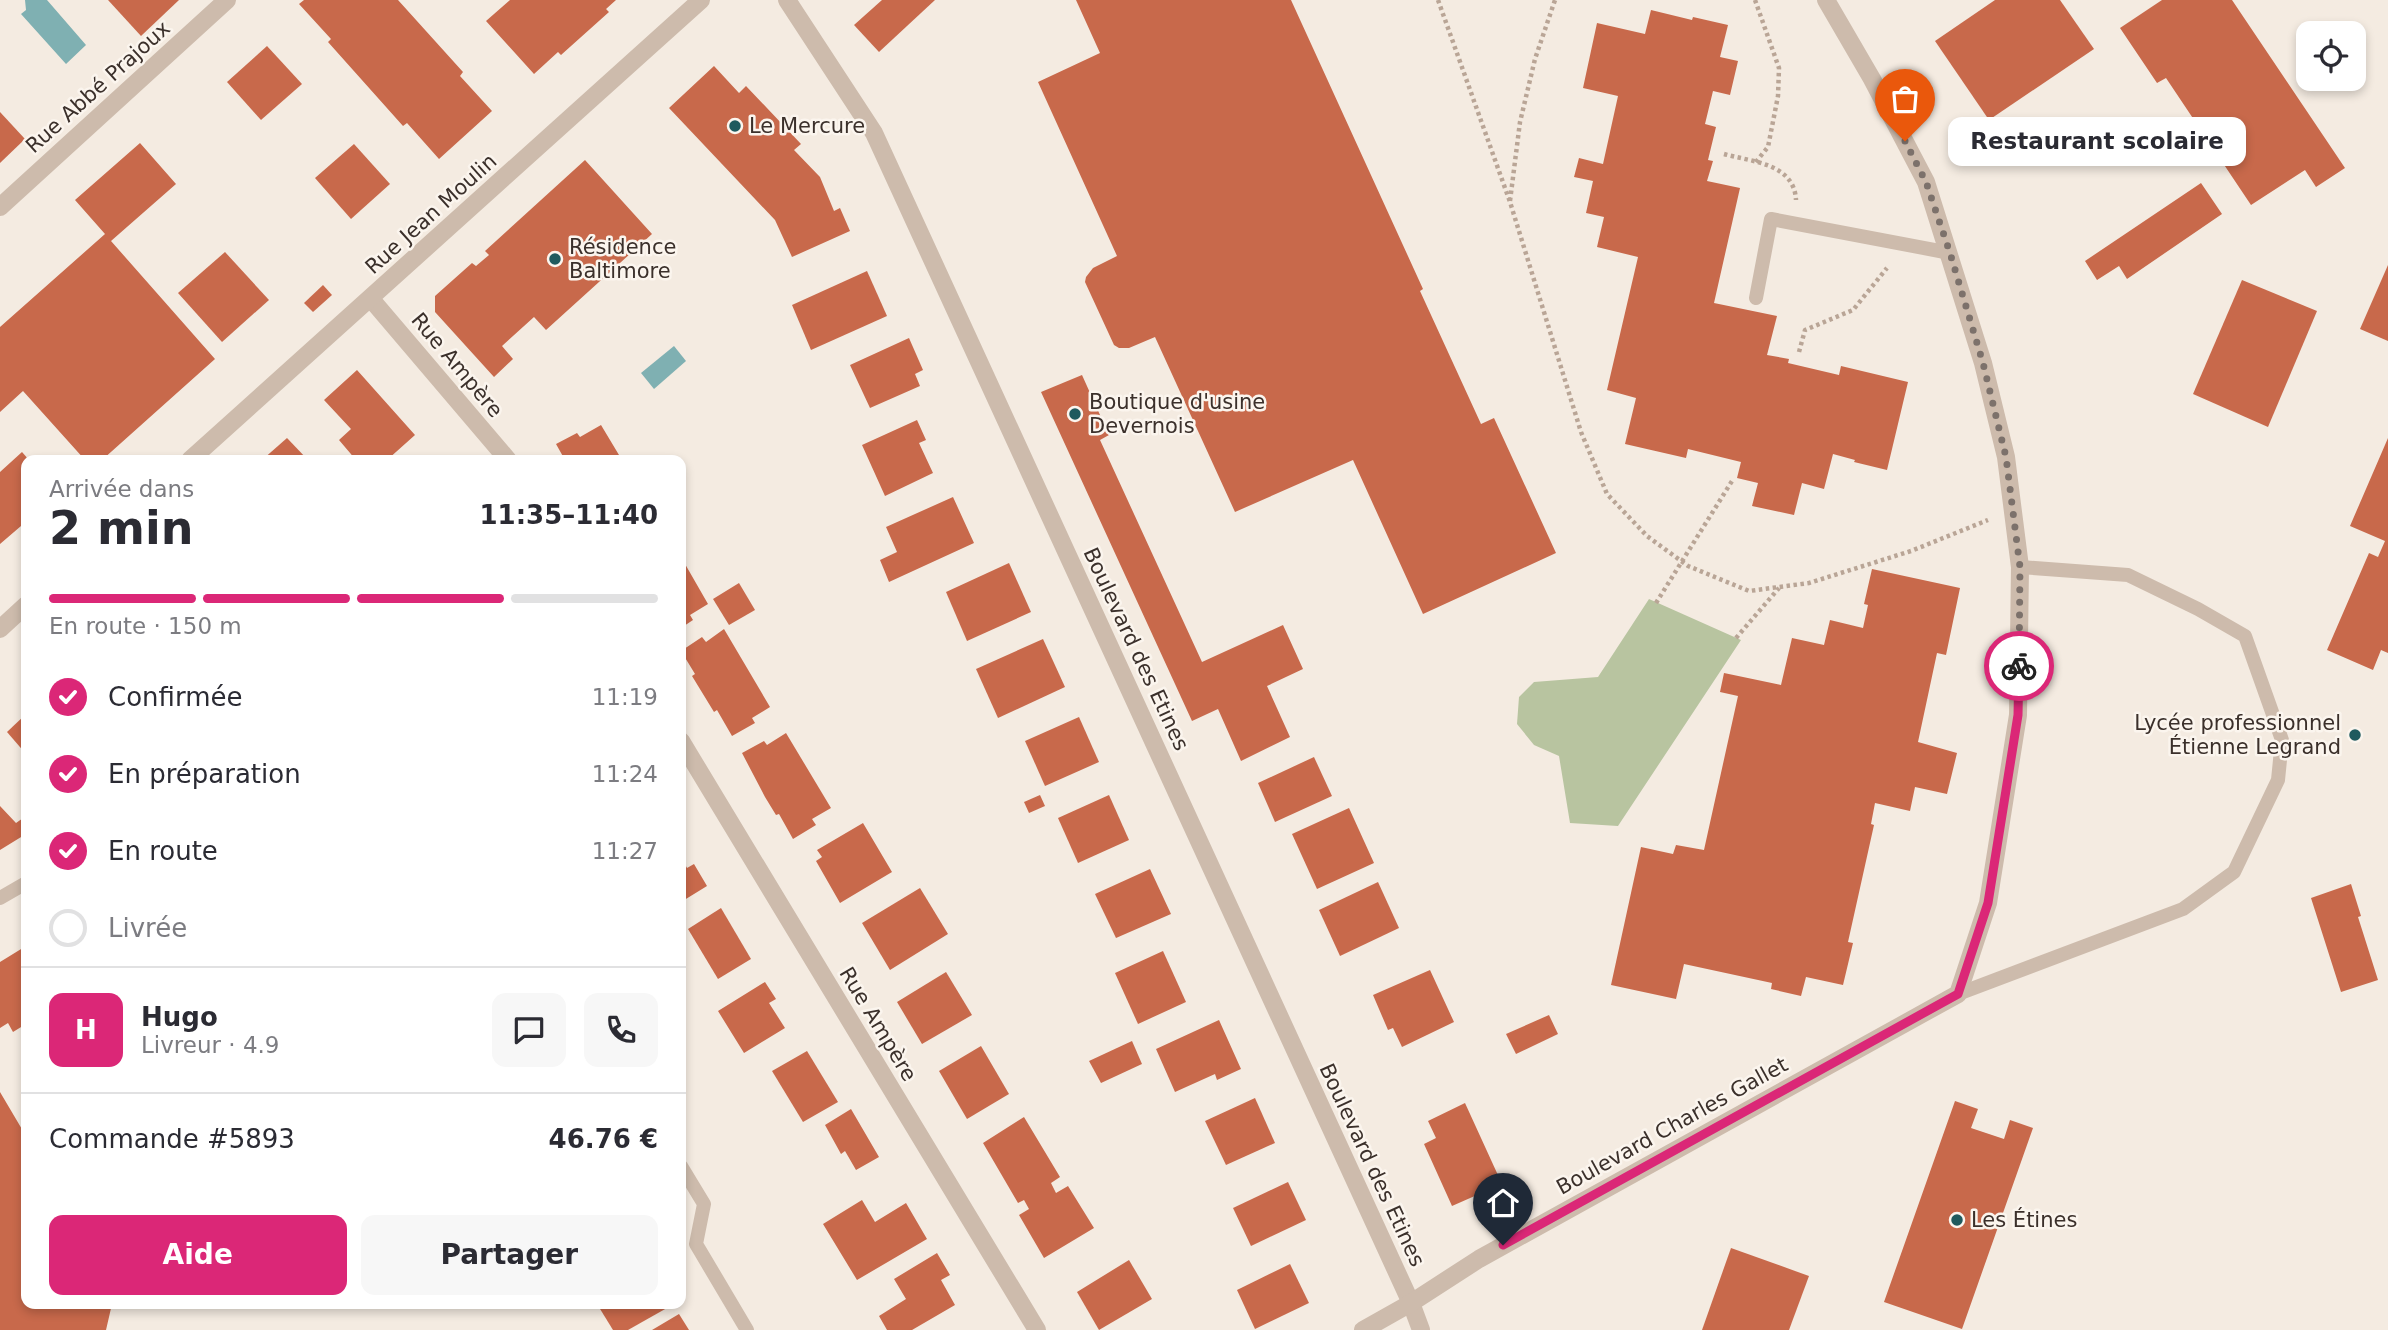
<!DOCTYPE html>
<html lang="fr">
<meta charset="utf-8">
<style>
:root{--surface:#fff;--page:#f7f7f7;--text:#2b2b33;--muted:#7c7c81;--line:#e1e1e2;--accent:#db2777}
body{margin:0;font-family:"DejaVu Sans",sans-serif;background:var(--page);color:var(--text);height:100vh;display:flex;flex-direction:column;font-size:26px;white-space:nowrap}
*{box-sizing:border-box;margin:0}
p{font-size:23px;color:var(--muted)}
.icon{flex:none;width:38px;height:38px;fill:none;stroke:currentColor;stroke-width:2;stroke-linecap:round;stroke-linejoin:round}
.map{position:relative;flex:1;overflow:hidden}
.sheet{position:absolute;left:21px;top:455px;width:665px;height:854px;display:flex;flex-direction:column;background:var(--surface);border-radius:14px;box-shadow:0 4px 10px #0003}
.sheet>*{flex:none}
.buttons{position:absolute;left:2296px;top:21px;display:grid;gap:14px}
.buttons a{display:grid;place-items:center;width:70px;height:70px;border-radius:14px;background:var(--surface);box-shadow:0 4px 10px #0003;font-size:35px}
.pin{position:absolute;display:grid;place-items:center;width:60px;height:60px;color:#fff;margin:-72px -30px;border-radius:50% 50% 50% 0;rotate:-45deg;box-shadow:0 0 7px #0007}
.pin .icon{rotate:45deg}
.courier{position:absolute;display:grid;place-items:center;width:70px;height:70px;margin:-35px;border:5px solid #db2777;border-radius:50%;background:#fff;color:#222;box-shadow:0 2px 9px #0007}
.bubble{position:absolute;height:49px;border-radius:14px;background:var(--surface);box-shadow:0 4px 10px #0003;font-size:23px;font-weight:600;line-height:49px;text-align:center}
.overview em{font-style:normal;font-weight:600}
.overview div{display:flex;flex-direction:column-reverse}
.overview{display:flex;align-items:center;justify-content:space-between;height:119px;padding:0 28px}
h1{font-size:46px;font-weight:600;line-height:52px}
.bar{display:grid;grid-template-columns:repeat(4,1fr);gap:10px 7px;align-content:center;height:84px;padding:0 28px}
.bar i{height:9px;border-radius:5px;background:var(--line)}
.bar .selected{background:var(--accent)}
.bar p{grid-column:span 4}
.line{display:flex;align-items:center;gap:18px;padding:0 28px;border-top:2px solid var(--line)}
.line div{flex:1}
.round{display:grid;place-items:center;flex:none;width:74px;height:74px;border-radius:14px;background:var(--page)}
ol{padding:0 28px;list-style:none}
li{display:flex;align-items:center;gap:21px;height:77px}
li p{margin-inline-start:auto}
li .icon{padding:7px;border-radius:50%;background:var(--accent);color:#fff;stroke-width:4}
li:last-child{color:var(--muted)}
li i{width:38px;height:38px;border:4px solid var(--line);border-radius:50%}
.primary-button{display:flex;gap:14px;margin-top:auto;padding:14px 28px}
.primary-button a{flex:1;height:80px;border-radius:14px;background:var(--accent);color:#fff;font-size:28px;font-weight:600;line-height:80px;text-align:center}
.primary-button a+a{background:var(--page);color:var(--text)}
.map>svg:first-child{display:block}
.green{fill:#b8c4a0}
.water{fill:#7fb0b2}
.building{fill:#c8694b}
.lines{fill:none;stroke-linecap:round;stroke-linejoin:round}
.path{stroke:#b9a596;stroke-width:4.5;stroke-dasharray:3.5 3.5;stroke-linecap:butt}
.lane{stroke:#cdbbac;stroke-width:14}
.street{stroke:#cdbbac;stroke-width:18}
.done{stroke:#7c716b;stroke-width:7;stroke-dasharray:0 12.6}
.route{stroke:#db2777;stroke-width:9}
.poi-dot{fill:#1f5a5e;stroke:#fbf5ee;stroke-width:2.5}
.labels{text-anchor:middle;stroke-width:5;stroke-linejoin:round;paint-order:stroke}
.street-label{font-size:21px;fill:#3b302b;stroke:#fbf5ee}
.poi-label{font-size:21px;fill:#3b302b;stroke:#fbf5ee;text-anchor:start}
</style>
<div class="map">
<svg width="2388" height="1330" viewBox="0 0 2388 1330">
<rect width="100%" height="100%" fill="#f4ebe1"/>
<polygon class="green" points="1649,599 1741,640 1618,826 1570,823 1559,756 1534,745 1517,724 1519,697 1534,682 1598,677"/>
<g class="water">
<polygon points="25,0 47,0 86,45 66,64 21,14 26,10"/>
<polygon points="674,346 686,361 654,389 641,373"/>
</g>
<g class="building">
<polygon points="108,0 179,0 141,36"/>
<polygon points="304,0 398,0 463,72 460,76 492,111 439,159 407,123 403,126 328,42 331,39 299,4"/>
<polygon points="510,0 616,0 606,9 609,12 561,55 558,52 534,74 486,21"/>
<polygon points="882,0 935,0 879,52 854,25"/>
<polygon points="1076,0 1291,0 1423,289 1420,291 1481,424 1494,418 1556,553 1423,614 1353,460 1235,512 1155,337 1129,348 1119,348 1114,345 1085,282 1086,277 1093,268 1117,256 1038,82 1100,53"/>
<polygon points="1995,0 2060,0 2094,49 1989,120 1935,41"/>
<polygon points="2162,0 2232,0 2345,168 2316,187 2305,170 2251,205 2166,78 2157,83 2120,28"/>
<polygon points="1651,10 1692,20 1693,17 1728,25 1720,57 1738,61 1730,95 1713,91 1705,124 1716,127 1708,160 1713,161 1707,181 1740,188 1714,303 1777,316 1767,355 1789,359 1788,363 1839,375 1841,366 1908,382 1887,470 1854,462 1855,460 1833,454 1824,489 1802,483 1794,515 1752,506 1758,483 1737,478 1741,462 1688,449 1686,458 1625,444 1636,398 1607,390 1638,257 1597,247 1604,217 1586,213 1593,181 1574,177 1579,158 1603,164 1618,96 1583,88 1597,23 1645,34"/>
<polygon points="267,46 302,84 261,120 227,82"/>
<polygon points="714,66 739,93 746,86 801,144 794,150 820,177 834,211 840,208 850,231 792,257 775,220 669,108"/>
<polygon points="0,112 25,139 0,163"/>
<polygon points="140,143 176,184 111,241 215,359 102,460 85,460 23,391 0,412 0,327 105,234 75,200"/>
<polygon points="354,144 390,184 351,219 315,178"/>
<polygon points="585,160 652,234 546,330 534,317 502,346 513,359 494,377 435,312 435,296 472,263 476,266 489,255 485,251"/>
<polygon points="2201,183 2222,214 2127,279 2119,266 2097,280 2085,261"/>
<polygon points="225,252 269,300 222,342 178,293"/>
<polygon points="2388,265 2388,341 2360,329"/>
<polygon points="867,271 887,316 811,350 792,305"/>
<polygon points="2242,280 2317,311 2268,427 2193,394"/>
<polygon points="323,285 332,295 313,312 304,303"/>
<polygon points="909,338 923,370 915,374 920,386 870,408 850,365"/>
<polygon points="357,370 415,435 387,460 356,460 339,440 351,429 324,400"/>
<polygon points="1082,375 1109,435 1100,440 1202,662 1283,625 1303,669 1267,686 1290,737 1241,761 1218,709 1192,721 1041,392"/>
<polygon points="917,420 926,440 919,443 933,473 885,496 862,445"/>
<polygon points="601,425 622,460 565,460 556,444 577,433 580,437"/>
<polygon points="287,438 308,460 262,460"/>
<polygon points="2388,438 2388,653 2381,650 2373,670 2327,650 2369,553 2378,557 2385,541 2350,526"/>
<polygon points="22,452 29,460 26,460 26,533 21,526 0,544 0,472"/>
<polygon points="953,497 974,543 889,582 880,560 897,552 886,527"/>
<polygon points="681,557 708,604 690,615 693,620 681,628"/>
<polygon points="1009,563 1031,612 967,641 946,592"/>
<polygon points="1872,569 1960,588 1946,655 1937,653 1918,742 1957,753 1947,794 1915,787 1910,811 1875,803 1871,824 1874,825 1848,942 1853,943 1843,985 1806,977 1801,996 1771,989 1772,983 1684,964 1676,999 1611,985 1641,847 1673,854 1676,845 1704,850 1738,696 1720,692 1724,673 1781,685 1792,638 1824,645 1830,620 1863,628 1868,605 1864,604"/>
<polygon points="739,583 755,610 729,625 713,599"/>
<polygon points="724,629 770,707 752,718 755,723 732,736 717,710 714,712 692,676 695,674 681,651 702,637 706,642"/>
<polygon points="1043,639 1065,687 998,718 976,669"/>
<polygon points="26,714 26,754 7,732"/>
<polygon points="1079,717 1099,762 1045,786 1025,741"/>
<polygon points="786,733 831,808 812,819 816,825 793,839 779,814 776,815 765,797 742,753 764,741 767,745"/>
<polygon points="1314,757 1332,796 1275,822 1258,783"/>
<polygon points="1040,795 1045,806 1029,813 1024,802"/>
<polygon points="1109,795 1129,840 1078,863 1058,818"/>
<polygon points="0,806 16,823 26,816 26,834 0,850"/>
<polygon points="1349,808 1374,863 1317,889 1292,834"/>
<polygon points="863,823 892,872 840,903 816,861 822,857 817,850"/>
<polygon points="681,857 687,868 694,864 707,886 681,902"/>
<polygon points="1150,869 1171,914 1116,938 1095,894"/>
<polygon points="1378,882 1399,928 1340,956 1319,910"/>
<polygon points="2351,884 2361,916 2358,917 2378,980 2341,992 2311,898"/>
<polygon points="920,888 948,934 890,970 862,923"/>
<polygon points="721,908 751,959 718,979 688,929"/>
<polygon points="26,946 26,1024 13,1032 8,1023 0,1028 0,962"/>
<polygon points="1163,951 1186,1002 1138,1024 1115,973"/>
<polygon points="1430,970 1454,1022 1402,1047 1393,1028 1388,1030 1373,995"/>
<polygon points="946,972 972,1015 922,1044 897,1002"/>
<polygon points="765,982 776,999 769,1003 785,1028 744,1053 718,1011"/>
<polygon points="1549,1015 1558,1034 1516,1054 1506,1034"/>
<polygon points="1219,1020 1241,1069 1217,1080 1215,1074 1175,1092 1156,1049"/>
<polygon points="1132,1041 1142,1064 1101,1083 1089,1061"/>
<polygon points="981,1046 1009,1094 967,1119 939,1071"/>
<polygon points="807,1051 838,1102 803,1122 772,1071"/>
<polygon points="0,1092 26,1136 26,1304 112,1304 106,1330 0,1330"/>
<polygon points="1255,1098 1275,1143 1226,1165 1205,1121"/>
<polygon points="1955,1101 1978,1109 1971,1128 2004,1139 2010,1120 2033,1128 1962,1329 1884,1302"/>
<polygon points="1465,1103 1502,1184 1452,1206 1424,1144 1436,1138 1428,1121"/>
<polygon points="851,1109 879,1157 856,1170 845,1151 841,1154 825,1125"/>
<polygon points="1024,1117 1060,1177 1051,1183 1056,1193 1068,1186 1094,1228 1044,1258 1019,1215 1029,1209 1024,1200 1018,1203 983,1143"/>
<polygon points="1288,1182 1306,1220 1251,1246 1233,1208"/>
<polygon points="862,1200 875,1222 906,1203 927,1239 857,1280 823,1224"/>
<polygon points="1731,1248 1809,1276 1789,1330 1702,1330"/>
<polygon points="937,1253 950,1275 941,1280 955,1305 912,1330 887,1330 879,1316 906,1299 894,1279"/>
<polygon points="1129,1260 1152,1299 1099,1330 1077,1292"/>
<polygon points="1290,1264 1309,1303 1255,1329 1237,1290"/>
<polygon points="597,1304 674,1304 628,1330 613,1330"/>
<polygon points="679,1314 689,1330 652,1330"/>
</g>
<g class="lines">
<g class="path">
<polyline points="1438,0 1510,202 1581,432 1607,494 1647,536 1688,566 1749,591 1809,583 1911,551 1988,520"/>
<polyline points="1755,0 1779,68 1778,96 1768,147 1755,163"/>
<path d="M1724,154C1752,162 1794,163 1796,200"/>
<polyline points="1510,201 1520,122 1535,59 1555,0"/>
<polyline points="1799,352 1805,330 1853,310 1887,268"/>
<polyline points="1656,603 1732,481"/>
<polyline points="1736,638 1779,588"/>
</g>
<g class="lane">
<polyline points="1756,298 1771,219 1950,253"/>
<polyline points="0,898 26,883"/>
<polyline points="1958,994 2183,909 2234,872 2278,780 2282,740 2245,636 2198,609 2128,575 2020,567"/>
<polyline points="681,1166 704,1204 696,1244 747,1330"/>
</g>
<g class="street">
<polyline points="787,0 874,133 1411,1303 1421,1330"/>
<polyline points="0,207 227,0"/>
<polyline points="371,299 508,460"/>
<polyline points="190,460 701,0"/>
<polyline points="0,629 26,605"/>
<polyline points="681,741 1037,1330"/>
<polyline points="1363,1330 1411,1303 1479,1259 1958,994 1988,903 2018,715 2020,567 2006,457 1983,363 1926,182 1872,79 1826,0"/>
</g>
</g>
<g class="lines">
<polyline class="done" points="1905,141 1926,182 1950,253 1983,363 2006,457 2020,567 2019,666"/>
<polyline class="route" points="1503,1245 1958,994 1988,903 2018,715 2019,666"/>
</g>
<g class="poi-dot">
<circle cx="735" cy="126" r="7"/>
<circle cx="555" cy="259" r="7"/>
<circle cx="1075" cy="414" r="7"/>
<circle cx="2355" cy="735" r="7"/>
<circle cx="1957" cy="1220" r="7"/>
</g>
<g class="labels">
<g class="street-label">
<text transform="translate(98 87) rotate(-42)" y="7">Rue Abbé Prajoux</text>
<text transform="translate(431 214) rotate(-42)" y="7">Rue Jean Moulin</text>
<text transform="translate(457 365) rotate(50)" y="7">Rue Ampère</text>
<text transform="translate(1136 649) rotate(65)" y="7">Boulevard des Etines</text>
<text transform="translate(878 1024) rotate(59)" y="7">Rue Ampère</text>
<text transform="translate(1672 1126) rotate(-29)" y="7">Boulevard Charles Gallet</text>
<text transform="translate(1372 1165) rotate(65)" y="7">Boulevard des Etines</text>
</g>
<g class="poi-label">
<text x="749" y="133">Le Mercure</text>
<text x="569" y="254">Résidence<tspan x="569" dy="24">Baltimore</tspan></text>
<text x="1089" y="409">Boutique d'usine<tspan x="1089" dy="24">Devernois</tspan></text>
<text x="2341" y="730" text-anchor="end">Lycée professionnel<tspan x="2341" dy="24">Étienne Legrand</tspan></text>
<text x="1971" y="1227">Les Étines</text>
</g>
</g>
</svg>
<div class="buttons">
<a><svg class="icon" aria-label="locate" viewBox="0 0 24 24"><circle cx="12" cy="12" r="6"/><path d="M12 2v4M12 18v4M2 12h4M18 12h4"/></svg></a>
</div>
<div class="pin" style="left:1905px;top:141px;background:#ea580c"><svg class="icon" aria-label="bag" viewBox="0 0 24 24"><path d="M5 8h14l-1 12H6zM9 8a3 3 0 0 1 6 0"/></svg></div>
<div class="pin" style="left:1503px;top:1245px;background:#1f2937"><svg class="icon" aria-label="home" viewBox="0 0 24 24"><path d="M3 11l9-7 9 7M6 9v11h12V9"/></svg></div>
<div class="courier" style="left:2019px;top:666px"><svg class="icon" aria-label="bike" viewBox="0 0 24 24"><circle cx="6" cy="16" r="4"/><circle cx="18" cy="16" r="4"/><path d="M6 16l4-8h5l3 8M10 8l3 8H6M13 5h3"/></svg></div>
<div class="bubble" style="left:1948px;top:117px;width:298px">Restaurant scolaire</div>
<section class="sheet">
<div class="overview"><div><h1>2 min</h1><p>Arrivée dans</p></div><em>11:35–11:40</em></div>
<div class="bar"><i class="selected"></i><i class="selected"></i><i class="selected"></i><i></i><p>En route · 150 m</p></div>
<ol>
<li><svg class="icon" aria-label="check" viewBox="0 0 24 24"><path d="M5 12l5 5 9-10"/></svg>Confirmée<p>11:19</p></li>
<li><svg class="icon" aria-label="check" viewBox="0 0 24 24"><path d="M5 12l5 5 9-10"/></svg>En préparation<p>11:24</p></li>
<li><svg class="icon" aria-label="check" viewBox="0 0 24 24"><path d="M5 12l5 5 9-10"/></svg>En route<p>11:27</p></li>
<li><i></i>Livrée</li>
</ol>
<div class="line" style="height:126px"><b class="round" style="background:var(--accent);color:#fff">H</b><div><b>Hugo</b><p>Livreur · 4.9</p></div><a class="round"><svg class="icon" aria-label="chat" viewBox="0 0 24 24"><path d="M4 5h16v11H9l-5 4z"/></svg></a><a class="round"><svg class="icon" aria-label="phone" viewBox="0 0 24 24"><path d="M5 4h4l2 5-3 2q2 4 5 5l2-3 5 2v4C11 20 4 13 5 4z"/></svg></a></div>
<div class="line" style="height:91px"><div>Commande #5893</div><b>46.76 €</b></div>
<div class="primary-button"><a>Aide</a><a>Partager</a></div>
</section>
</div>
